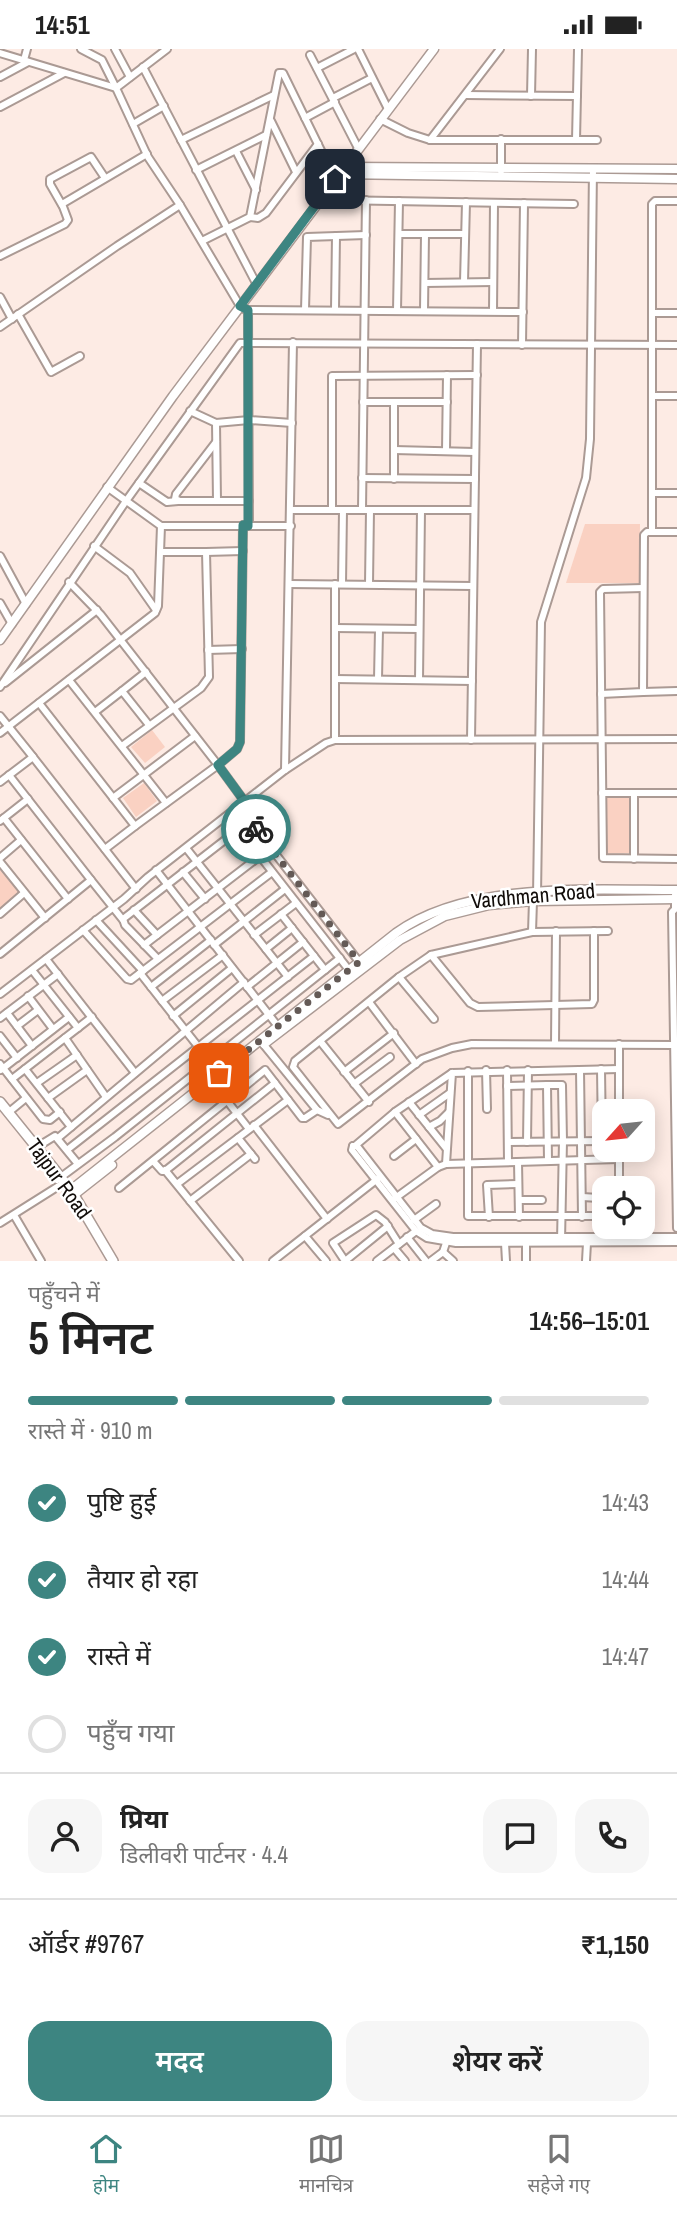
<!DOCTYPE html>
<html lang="hi">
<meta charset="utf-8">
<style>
:root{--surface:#fff;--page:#f6f6f6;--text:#222;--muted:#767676;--line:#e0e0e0;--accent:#3d8581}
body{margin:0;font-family:"Archivo Narrow","Noto Sans Devanagari",sans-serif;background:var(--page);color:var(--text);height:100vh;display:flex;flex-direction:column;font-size:26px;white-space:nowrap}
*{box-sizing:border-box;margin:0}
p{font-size:23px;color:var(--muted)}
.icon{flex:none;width:38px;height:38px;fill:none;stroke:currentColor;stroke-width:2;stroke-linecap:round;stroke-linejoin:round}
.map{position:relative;height:1212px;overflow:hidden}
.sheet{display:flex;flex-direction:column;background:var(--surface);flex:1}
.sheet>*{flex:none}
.needle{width:46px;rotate:243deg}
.controls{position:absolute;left:592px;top:1050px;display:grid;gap:14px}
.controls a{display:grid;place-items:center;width:63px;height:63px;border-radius:14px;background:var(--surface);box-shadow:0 4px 18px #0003;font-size:35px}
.pin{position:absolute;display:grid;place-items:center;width:60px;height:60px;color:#fff;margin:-30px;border-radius:14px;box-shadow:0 4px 10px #0006}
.courier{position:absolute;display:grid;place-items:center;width:70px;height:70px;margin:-35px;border:5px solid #3d8581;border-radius:50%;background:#fff;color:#222;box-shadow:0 2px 9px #0007}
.headline em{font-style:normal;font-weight:600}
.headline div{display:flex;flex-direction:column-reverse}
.headline{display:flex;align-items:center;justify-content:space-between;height:119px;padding:0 28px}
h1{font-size:46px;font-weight:600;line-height:52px}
.bar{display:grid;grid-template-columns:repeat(4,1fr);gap:10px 7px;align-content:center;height:84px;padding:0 28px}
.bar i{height:9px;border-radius:5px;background:var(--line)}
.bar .on{background:var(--accent)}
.bar p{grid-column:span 4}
.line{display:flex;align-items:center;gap:18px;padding:0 28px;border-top:2px solid var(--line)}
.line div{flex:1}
.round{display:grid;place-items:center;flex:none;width:74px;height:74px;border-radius:21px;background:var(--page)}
ol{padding:0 28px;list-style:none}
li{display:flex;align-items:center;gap:21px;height:77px}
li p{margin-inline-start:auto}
li .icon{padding:7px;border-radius:50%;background:var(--accent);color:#fff;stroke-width:4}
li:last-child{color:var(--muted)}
li i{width:38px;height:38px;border:4px solid var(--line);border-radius:50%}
.primary-button{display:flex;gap:14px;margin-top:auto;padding:14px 28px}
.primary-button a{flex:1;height:80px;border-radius:21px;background:var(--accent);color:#fff;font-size:28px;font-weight:600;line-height:80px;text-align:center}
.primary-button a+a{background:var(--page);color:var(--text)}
.status{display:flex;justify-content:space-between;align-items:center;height:49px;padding:0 35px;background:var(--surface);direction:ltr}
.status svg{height:19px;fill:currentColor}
.tab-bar{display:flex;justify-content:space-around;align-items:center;height:98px;border-top:2px solid var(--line);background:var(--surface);font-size:19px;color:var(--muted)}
.tab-bar a{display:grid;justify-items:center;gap:4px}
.tab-bar .on{color:var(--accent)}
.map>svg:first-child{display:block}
.green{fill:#fad1c2}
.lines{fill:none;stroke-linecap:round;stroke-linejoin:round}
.minor-casing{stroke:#ab9a94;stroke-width:10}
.tertiary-casing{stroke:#ab9a94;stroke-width:11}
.secondary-casing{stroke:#ab9a94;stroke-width:12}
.minor{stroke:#fff;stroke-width:6}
.tertiary{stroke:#fff;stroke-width:8}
.secondary{stroke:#fff;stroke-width:9}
.done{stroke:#645a56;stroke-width:7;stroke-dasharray:0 12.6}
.route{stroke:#3d8581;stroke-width:9}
.labels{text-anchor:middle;stroke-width:5;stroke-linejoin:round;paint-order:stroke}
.street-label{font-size:21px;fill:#110c09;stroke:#fff}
</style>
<div class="status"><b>14:51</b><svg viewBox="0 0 49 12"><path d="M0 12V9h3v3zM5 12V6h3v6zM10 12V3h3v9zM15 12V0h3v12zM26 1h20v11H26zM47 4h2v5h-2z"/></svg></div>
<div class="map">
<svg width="677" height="1212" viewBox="0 0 677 1212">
<rect width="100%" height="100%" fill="#fdebe4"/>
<g class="green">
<polygon points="585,475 640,475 639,534 566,534"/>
<polygon points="152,681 165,698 145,714 131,698"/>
<polygon points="144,734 157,752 136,768 123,749"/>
<polygon points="607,745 634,745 634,804 607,805"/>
<polygon points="0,821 19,843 0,859"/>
</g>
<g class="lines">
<g class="minor-casing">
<g id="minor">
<polyline points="81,0 102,11 116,39"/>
<polyline points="115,0 130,28"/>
<polyline points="358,0 388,60"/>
<polyline points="500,0 430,91 597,91"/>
<polyline points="0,4 116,39"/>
<polyline points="310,6 358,99"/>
<polyline points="24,11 27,0"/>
<polyline points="143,18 257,236"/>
<polyline points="317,19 354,0"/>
<polyline points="0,28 28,13"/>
<polyline points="466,46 577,47"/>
<polyline points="531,47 532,0"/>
<polyline points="333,49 372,29"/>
<polyline points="0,58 64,24"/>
<polyline points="305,69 335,53"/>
<polyline points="380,70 408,84 430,91"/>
<polyline points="271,72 296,123"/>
<polyline points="133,75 164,57"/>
<polyline points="501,90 501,122"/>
<polyline points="181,91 274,46"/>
<polyline points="576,91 578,0"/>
<polyline points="236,102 256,141"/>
<polyline points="196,121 266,86"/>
<polyline points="332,151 574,155"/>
<polyline points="62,156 50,135 50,130 91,108 105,129"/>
<polyline points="180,156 240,257 246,261 523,263"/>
<polyline points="250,168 258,169 266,164 318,95"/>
<polyline points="399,185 465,185"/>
<polyline points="202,192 250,168 279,24 283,24 335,130"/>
<polyline points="0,207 65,175 68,171 62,155 147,105"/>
<polyline points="464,233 466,153"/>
<polyline points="425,234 493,233"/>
<polyline points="0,248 12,270"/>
<polyline points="248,261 249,476"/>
<polyline points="305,261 307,188 366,186"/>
<polyline points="335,261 336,187"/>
<polyline points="397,262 399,152"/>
<polyline points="424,262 425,185"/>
<polyline points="493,262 494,154"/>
<polyline points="652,264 677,264"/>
<polyline points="18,265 51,323 80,307"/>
<polyline points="0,278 117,197 180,156 148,108 116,39 167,0"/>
<polyline points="522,296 524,154"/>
<polyline points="652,347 677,347"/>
<polyline points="363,353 447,353"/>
<polyline points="190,362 216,374"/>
<polyline points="216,393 176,445 175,450 180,452 249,452"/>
<polyline points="394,401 475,403"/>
<polyline points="446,402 447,326"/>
<polyline points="362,429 475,430"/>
<polyline points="394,430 394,353"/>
<polyline points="139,434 167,453 178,452"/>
<polyline points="107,438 161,477 291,477"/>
<polyline points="652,444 677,444"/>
<polyline points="217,452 216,374 249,371 292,374"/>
<polyline points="291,461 474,461"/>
<polyline points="332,461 332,327 477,326"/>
<polyline points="362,461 366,151"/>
<polyline points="243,476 240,693 237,700 218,716 245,753"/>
<polyline points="652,483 652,155 655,152 677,152"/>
<polyline points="94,497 130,524 156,561"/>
<polyline points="206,503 243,502"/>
<polyline points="0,507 26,555"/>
<polyline points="290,535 473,537"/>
<polyline points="342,535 343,461"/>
<polyline points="369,535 370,461"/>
<polyline points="643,539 603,540 600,543 603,809 677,810"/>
<polyline points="0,554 12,575"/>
<polyline points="335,579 419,580"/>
<polyline points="208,601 242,600"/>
<polyline points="335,630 472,632"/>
<polyline points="378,630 379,580"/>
<polyline points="69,631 166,754"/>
<polyline points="419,631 421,461"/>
<polyline points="5,634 97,561"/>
<polyline points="0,638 126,452 240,294 677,296"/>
<polyline points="122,642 146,623"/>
<polyline points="643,643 677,642"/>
<polyline points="601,645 643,643 644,486 647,483 677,483"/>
<polyline points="39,654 135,777 218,716 101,566 69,533"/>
<polyline points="95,663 122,642 149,676"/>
<polyline points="0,667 33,708"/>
<polyline points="0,684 155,564 158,557 161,477"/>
<polyline points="335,691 335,535"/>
<polyline points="471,691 477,295"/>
<polyline points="122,697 201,639 209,628 206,503 161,503"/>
<polyline points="285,721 293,293"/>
<polyline points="0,733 33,708 136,840"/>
<polyline points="602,744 677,744"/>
<polyline points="113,749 195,687"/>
<polyline points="239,758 360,914"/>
<polyline points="228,766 349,921"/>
<polyline points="4,769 68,850"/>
<polyline points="0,772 28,750"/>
<polyline points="186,799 288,928"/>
<polyline points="105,800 135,777"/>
<polyline points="0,809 21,791"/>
<polyline points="634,810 634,744"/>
<polyline points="0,813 45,869"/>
<polyline points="156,821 280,980"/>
<polyline points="183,823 205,850"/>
<polyline points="91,831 123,871"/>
<polyline points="675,846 675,860 672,863 677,1179"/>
<polyline points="537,847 541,573 586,429 590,390 593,119"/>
<polyline points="134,861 157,886"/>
<polyline points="0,865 24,844"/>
<polyline points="281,865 325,921"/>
<polyline points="96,871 143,922"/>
<polyline points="83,881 127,930 131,931 272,823"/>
<polyline points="608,882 532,883 431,906 399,928 295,1012 293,1018 338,1075 422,1010 452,999 472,995 675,996"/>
<polyline points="532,883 533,852"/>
<polyline points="254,886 296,854"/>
<polyline points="144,896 260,807"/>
<polyline points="214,896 285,840"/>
<polyline points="266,900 292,879"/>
<polyline points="0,905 91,831 9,726"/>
<polyline points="431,906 470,954 478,958 592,955 594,951 594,882"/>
<polyline points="46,910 135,1024"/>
<polyline points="158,910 125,876 123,870 239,780"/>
<polyline points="32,921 78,979"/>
<polyline points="140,924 219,1024"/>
<polyline points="399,928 434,970"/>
<polyline points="151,938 211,891"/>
<polyline points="247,938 303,893"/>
<polyline points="0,945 124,850 148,828 285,721 326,694 335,691 677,690"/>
<polyline points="28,947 53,980"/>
<polyline points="162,952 223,906"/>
<polyline points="369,953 416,1015"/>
<polyline points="7,964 32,997"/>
<polyline points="173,967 232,919"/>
<polyline points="0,969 58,925"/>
<polyline points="17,977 38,961"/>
<polyline points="0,987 17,1009"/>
<polyline points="65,989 106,1048"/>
<polyline points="320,992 369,1053"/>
<polyline points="555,995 556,882"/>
<polyline points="619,995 619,1062"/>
<polyline points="264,996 317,1061 328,1066"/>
<polyline points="0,1015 43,1070 50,1071 60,1063"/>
<polyline points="25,1020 71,1078"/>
<polyline points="601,1020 602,1092"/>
<polyline points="1,1021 69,968"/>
<polyline points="486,1021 487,1060"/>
<polyline points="507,1021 508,1113"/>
<polyline points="580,1021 582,1168"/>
<polyline points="468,1022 468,1167 599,1167 599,1149 582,1148"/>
<polyline points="344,1023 394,984"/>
<polyline points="12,1030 92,968"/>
<polyline points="37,1034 77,1006"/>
<polyline points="214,1035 249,1080"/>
<polyline points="354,1035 390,1008"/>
<polyline points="507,1037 547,1036"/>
<polyline points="48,1049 87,1021"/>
<polyline points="409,1053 446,1099"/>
<polyline points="9,1063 26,1049"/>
<polyline points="395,1063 438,1118"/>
<polyline points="419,1066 450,1044"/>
<polyline points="254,1076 327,1170"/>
<polyline points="429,1078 440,1072 449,1063"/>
<polyline points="58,1089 244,933"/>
<polyline points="238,1089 255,1110"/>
<polyline points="508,1093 604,1092"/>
<polyline points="527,1093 528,1021"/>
<polyline points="356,1096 395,1063 452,1024"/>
<polyline points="353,1097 352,1101 416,1182 427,1189 456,1194 677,1193"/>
<polyline points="353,1097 357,1097 421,1179 432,1185 453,1188 677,1188"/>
<polyline points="37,1098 55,1087 78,1115"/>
<polyline points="67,1101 314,907"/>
<polyline points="619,1101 619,1139"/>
<polyline points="394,1107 416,1090"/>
<polyline points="153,1112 162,1122 165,1122 275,1034"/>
<polyline points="548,1112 547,1036 562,1036 563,1092 561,1192"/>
<polyline points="518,1113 519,1168"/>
<polyline points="446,1115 452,1024 619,1020"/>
<polyline points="165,1121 239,1212"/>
<polyline points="57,1131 115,1088 340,909"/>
<polyline points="177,1135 288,1051"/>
<polyline points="119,1139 265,1021 302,1069 305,1069 317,1061"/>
<polyline points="394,1150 438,1118 446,1115 619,1110"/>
<polyline points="519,1151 542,1151"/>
<polyline points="190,1152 251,1105"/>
<polyline points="14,1166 41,1212"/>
<polyline points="489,1168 487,1136 518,1135"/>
<polyline points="414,1171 436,1155"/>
<polyline points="0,1174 65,1133"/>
<polyline points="305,1187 326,1212"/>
<polyline points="407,1188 426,1212"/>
<polyline points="505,1194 506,1212"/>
<polyline points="526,1194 526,1212"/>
<polyline points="394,1199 405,1212"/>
<polyline points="443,1203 453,1212"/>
<polyline points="273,1212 380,1128"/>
<polyline points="345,1212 333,1194 376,1166 385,1173 399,1195"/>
<polyline points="345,1212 388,1177"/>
<polyline points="377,1212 416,1182"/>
<polyline points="431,1212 443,1203 446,1194"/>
<polyline points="586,1212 587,1194"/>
</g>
</g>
<g class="tertiary-casing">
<g id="tertiary">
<polyline points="344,118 677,120"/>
<polyline points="338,125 677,130"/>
<polyline points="0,591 173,347 434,0"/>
<polyline points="264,995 400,891 445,867 489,856 533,852 677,850"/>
<path d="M67,1144L396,884C467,832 592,841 677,841"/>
<polyline points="70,1149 112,1116"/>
</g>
</g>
<g class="secondary-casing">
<polyline id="secondary" points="0,1053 71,1141 113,1212"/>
</g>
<use href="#minor" class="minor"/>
<use href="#tertiary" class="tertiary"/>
<use href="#secondary" class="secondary"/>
</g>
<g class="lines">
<polyline class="done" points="219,1024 359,913 256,780"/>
<polyline class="route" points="256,780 239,758 245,753 218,716 237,700 240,693 243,476 248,477 248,261 240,257 335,130"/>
</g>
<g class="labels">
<g class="street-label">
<text transform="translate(533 847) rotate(-5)" y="7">Vardhman Road</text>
<text transform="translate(59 1130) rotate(54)" y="7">Tajpur Road</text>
</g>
</g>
</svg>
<div class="controls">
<a><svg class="needle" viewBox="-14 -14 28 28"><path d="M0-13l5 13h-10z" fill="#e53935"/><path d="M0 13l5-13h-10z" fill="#767676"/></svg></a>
<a><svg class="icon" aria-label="locate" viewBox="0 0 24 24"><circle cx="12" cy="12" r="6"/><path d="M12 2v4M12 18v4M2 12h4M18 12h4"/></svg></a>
</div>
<div class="pin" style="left:219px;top:1024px;background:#ea580c"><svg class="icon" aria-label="bag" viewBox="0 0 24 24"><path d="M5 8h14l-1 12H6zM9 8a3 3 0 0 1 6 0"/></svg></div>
<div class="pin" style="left:335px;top:130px;background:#1f2937"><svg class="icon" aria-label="home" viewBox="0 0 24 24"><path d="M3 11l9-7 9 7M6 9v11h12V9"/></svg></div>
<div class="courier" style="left:256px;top:780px"><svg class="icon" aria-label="bike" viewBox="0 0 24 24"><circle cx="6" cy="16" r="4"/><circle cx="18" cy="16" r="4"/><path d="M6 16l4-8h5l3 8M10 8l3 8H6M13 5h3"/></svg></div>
</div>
<section class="sheet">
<div class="headline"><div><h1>5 मिनट</h1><p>पहुँचने में</p></div><em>14:56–15:01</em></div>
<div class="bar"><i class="on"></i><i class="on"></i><i class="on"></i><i></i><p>रास्ते में · 910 m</p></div>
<ol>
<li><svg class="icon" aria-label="check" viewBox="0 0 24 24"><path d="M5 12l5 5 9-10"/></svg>पुष्टि हुई<p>14:43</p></li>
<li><svg class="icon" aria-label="check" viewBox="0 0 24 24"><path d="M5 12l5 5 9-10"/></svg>तैयार हो रहा<p>14:44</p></li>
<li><svg class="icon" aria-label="check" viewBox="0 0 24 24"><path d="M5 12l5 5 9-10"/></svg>रास्ते में<p>14:47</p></li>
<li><i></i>पहुँच गया</li>
</ol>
<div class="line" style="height:126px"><a class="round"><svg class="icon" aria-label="person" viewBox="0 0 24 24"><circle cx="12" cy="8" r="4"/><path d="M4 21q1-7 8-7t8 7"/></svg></a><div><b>प्रिया</b><p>डिलीवरी पार्टनर · 4.4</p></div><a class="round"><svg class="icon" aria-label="chat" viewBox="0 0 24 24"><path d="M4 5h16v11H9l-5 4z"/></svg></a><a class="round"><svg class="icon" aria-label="phone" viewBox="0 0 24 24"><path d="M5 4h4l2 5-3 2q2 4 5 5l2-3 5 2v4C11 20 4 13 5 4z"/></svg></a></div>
<div class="line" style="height:91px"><div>ऑर्डर #9767</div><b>₹1,150</b></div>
<div class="primary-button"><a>मदद</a><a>शेयर करें</a></div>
</section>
<nav class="tab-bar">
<a class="on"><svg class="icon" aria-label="home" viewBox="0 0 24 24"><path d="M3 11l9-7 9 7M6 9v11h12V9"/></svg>होम</a>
<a><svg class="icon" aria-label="map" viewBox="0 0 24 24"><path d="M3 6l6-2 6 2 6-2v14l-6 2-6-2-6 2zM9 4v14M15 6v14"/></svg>मानचित्र</a>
<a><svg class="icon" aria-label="saved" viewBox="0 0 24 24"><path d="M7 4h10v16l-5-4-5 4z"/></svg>सहेजे गए</a>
</nav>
